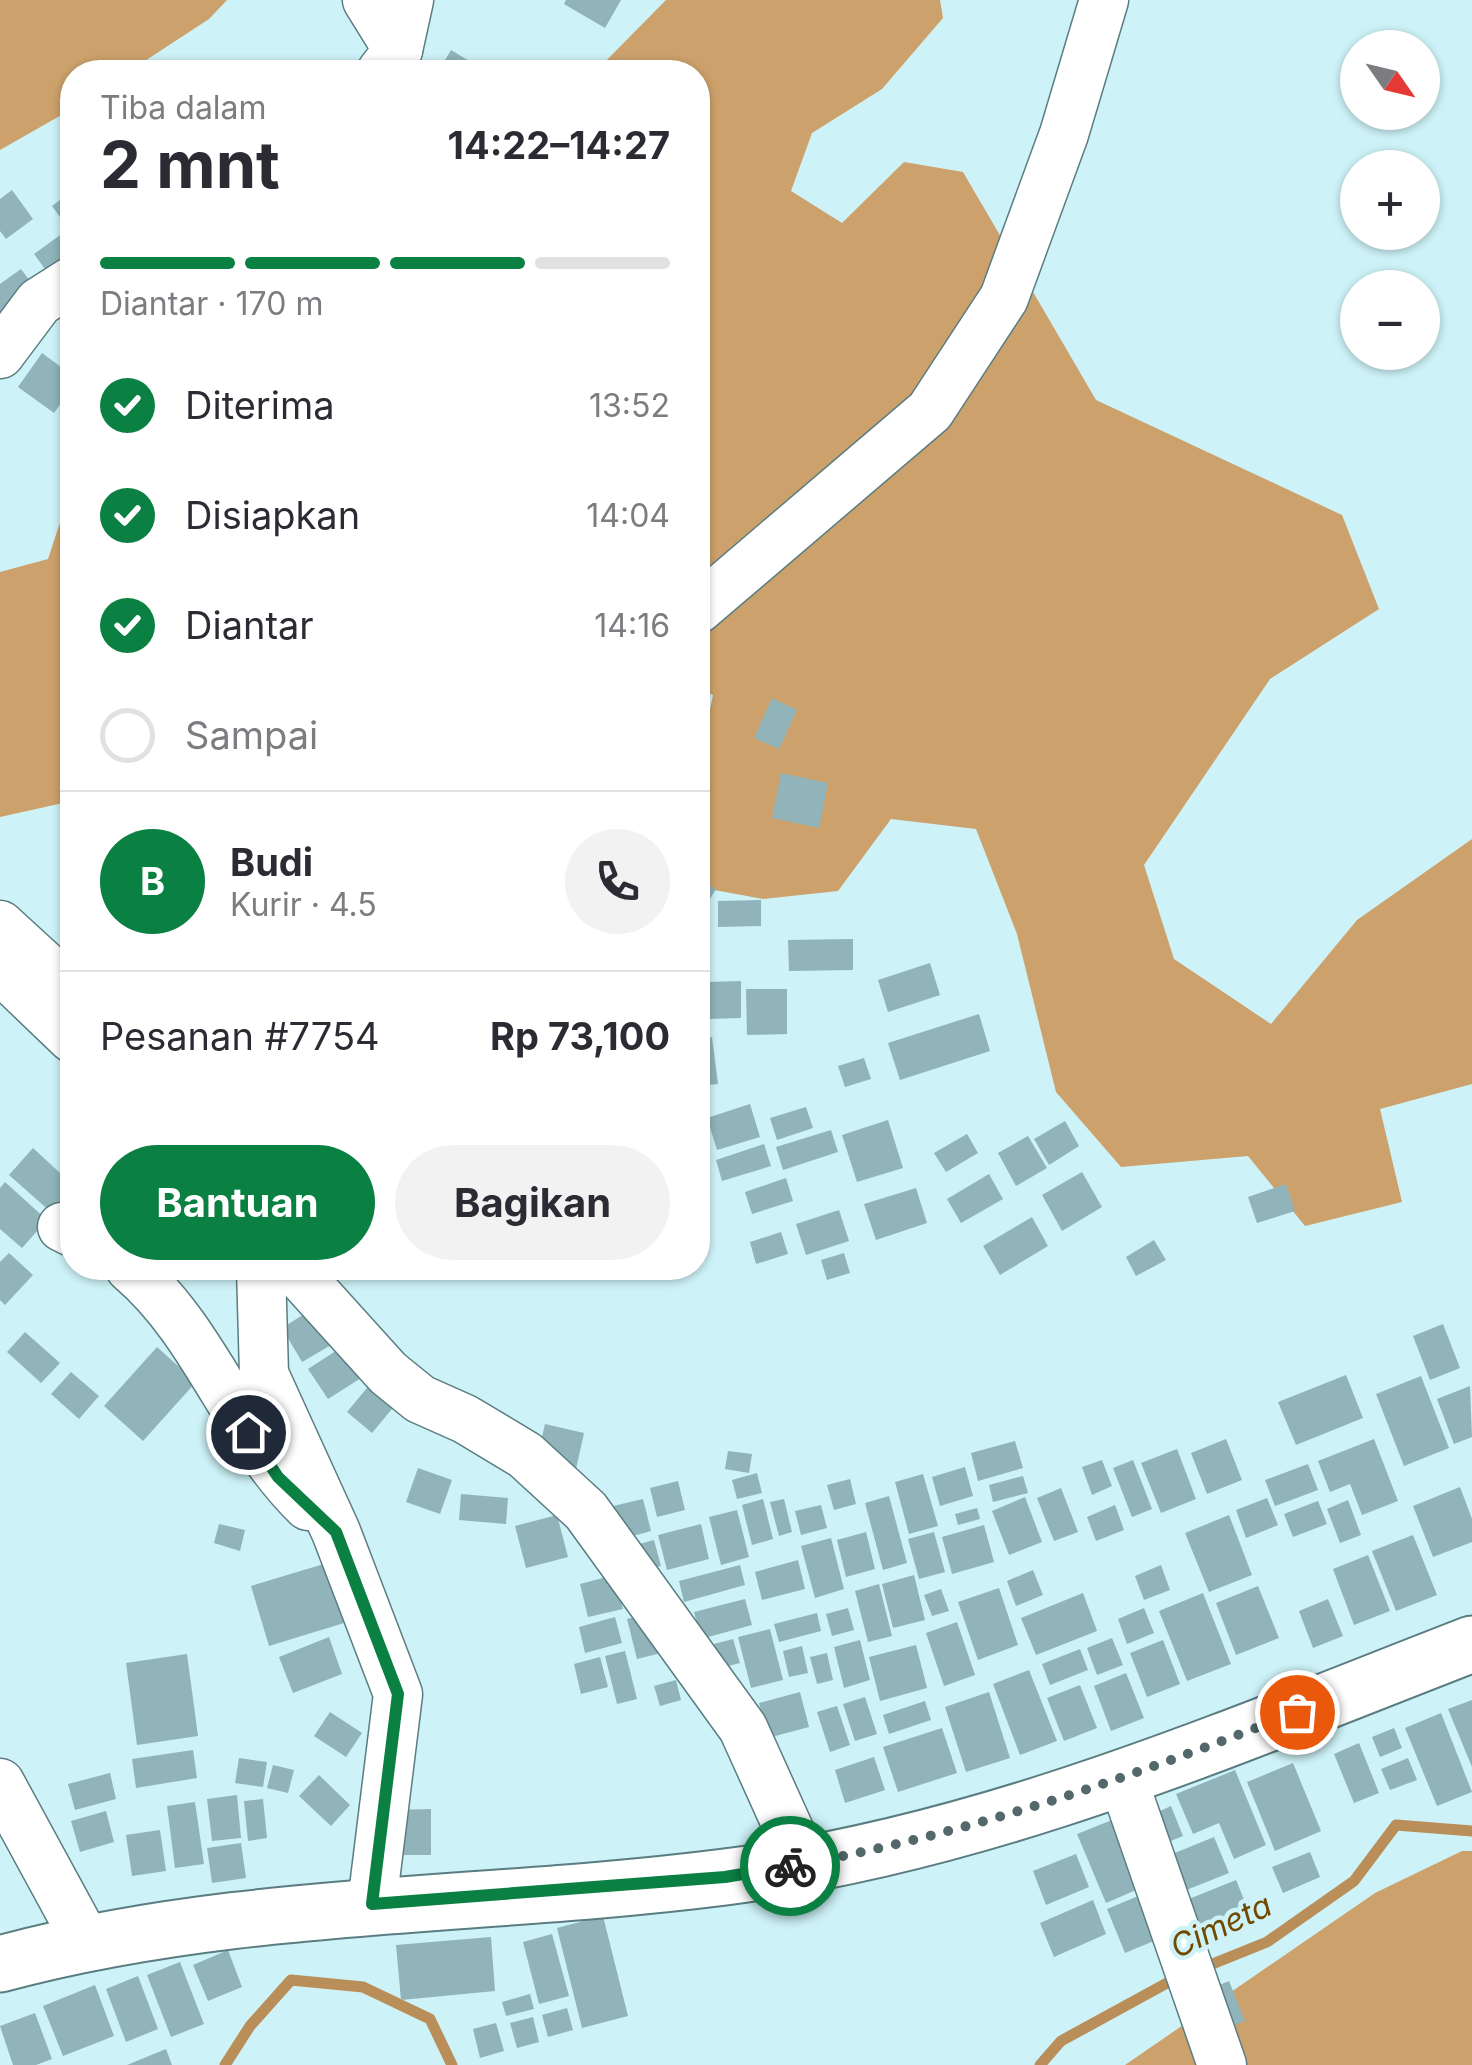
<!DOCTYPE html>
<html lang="id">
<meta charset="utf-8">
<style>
:root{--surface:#fff;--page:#f2f2f3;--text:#2b2b33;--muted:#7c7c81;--line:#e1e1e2;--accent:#0b8043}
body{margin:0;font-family:Inter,sans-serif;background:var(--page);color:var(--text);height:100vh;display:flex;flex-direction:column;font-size:38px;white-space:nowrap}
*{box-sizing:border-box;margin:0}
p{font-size:32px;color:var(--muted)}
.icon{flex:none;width:55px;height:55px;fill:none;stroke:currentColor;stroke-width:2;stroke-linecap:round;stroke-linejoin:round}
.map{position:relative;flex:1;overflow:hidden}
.side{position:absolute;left:60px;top:60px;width:650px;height:1220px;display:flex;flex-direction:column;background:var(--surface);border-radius:40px;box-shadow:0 2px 8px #0004}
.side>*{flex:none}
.needle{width:65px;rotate:124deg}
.controls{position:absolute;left:1340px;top:30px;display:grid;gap:20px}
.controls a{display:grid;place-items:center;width:100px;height:100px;border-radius:50%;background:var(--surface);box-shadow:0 2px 8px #0004;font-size:50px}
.pin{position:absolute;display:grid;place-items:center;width:85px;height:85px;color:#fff;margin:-42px;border:5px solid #fff;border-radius:50%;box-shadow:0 2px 10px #0007}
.courier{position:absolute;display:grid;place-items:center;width:100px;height:100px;margin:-50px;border:8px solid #0b8043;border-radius:50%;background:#fff;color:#222;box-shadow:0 2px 12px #0007}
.headline em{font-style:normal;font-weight:700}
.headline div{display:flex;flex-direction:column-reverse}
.headline{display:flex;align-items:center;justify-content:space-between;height:170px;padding:0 40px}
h1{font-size:65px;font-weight:700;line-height:75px}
.bar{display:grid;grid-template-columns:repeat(4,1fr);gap:15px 10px;align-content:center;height:120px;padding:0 40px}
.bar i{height:12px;border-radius:8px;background:var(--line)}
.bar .selected{background:var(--accent)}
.bar p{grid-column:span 4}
.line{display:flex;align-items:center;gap:25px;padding:0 40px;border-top:2px solid var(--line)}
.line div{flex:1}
.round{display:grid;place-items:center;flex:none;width:105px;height:105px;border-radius:52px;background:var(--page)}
ol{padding:0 40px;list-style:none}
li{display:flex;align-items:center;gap:30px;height:110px}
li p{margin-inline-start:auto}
li .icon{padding:10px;border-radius:50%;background:var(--accent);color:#fff;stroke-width:4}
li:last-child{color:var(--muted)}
li i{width:55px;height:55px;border:5px solid var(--line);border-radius:50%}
.action{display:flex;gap:20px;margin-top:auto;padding:20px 40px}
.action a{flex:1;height:115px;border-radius:60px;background:var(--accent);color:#fff;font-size:40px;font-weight:700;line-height:115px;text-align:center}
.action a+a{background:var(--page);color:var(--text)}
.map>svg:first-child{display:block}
.forest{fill:#cda16b}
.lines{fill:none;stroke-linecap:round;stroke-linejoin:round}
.stream{stroke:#b98e58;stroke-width:11}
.building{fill:#90b4b9}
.minor-casing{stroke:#5a7d81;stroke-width:51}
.highway-casing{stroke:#5a7d81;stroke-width:59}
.minor{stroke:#fff;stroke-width:48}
.highway{stroke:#fff;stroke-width:55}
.done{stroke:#52686b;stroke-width:10;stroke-dasharray:0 18}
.route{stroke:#0b8043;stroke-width:12}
.labels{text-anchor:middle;stroke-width:9;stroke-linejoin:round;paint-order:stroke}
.water-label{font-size:32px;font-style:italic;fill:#724901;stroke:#cdf2f7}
</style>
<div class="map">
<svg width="1472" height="2065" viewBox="0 0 1472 2065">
<rect width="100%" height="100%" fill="#cdf2f7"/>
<g class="forest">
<polygon points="0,0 227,0 209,19 128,72 72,72 72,109 0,150"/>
<polygon points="666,0 940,0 943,18 882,89 812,133 791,191 842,223 904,162 963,172 1096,400 1342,515 1379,609 1270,679 1144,865 1174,959 1271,1024 1357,920 1472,839 1472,1084 1380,1109 1402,1202 1305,1226 1248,1156 1121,1167 1056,1092 1017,934 976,829 891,819 838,891 763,899 698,887 698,766 713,695 698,689 698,72 595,72"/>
<polygon points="72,486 72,797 63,803 0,817 0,572 48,559"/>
<polygon points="1462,1851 1472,1851 1472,2065 1125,2065 1375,1893"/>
</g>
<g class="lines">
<g class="stream">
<polyline points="1200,1969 1267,1942 1354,1881 1396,1825 1472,1831"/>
<polyline points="225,2065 250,2026 291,1980 363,1987 430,2019 452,2065"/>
<polyline points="1040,2065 1061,2041 1178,1977"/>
</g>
</g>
<g class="building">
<polygon points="566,0 621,0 605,28 564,4"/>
<polygon points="451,50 476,65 472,72 438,72"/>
<polygon points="12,190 33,219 6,239 0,231 0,199"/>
<polygon points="72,191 72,234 52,206"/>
<polygon points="63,233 72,247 72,278 59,288 34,254"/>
<polygon points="21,269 36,289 0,315 0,284"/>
<polygon points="42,353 72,375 72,388 54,413 18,387"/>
<polygon points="772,698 797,710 779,749 754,738"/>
<polygon points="781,773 828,783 819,828 772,818"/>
<polygon points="698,878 716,889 698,919"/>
<polygon points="761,900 761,926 718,927 718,901"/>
<polygon points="853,939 853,970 789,971 788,940"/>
<polygon points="930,963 940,995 888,1012 878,980"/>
<polygon points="741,981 741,1018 709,1019 709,982"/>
<polygon points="746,989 787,989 787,1034 747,1035"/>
<polygon points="979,1014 990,1051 900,1080 888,1043"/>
<polygon points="712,1037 718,1084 698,1086 698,1039"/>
<polygon points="864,1058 871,1079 845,1087 838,1066"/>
<polygon points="750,1104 760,1137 717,1150 707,1118"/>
<polygon points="806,1107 813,1128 777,1140 770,1118"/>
<polygon points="888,1120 903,1168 857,1182 842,1135"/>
<polygon points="1065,1121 1079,1146 1049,1165 1034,1139"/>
<polygon points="831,1130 838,1152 783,1170 776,1147"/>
<polygon points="967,1134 978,1153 946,1172 934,1153"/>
<polygon points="1028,1136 1047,1168 1016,1186 998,1153"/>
<polygon points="764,1144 771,1166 722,1181 716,1160"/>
<polygon points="33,1148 72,1184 52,1213 9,1175"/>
<polygon points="1082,1172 1102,1207 1062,1231 1042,1195"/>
<polygon points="989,1174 1003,1199 961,1223 947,1199"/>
<polygon points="786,1178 793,1201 752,1214 745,1192"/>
<polygon points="5,1182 47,1220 22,1248 0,1229 0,1188"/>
<polygon points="1286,1184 1295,1211 1257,1223 1248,1197"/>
<polygon points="916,1188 927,1223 876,1240 864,1204"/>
<polygon points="839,1210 849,1241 806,1255 796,1224"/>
<polygon points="1032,1217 1048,1246 1000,1275 983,1246"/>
<polygon points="781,1232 788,1254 756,1264 750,1242"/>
<polygon points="1154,1240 1166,1260 1136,1276 1126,1257"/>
<polygon points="9,1253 33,1275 5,1305 0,1300 0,1262"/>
<polygon points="844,1253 850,1273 827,1280 821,1260"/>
<polygon points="317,1306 338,1341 302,1362 282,1328"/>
<polygon points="1443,1324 1460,1368 1430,1380 1413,1336"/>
<polygon points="25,1332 60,1363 41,1383 7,1352"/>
<polygon points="157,1347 196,1382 143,1441 104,1406"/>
<polygon points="342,1347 361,1378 328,1399 308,1369"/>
<polygon points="71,1372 99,1396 79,1419 51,1394"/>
<polygon points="1346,1375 1363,1418 1296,1445 1278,1402"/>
<polygon points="1421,1376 1449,1448 1404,1466 1376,1394"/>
<polygon points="376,1377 401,1398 372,1433 347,1412"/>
<polygon points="1470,1386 1472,1437 1454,1444 1437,1399"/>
<polygon points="545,1424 584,1433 576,1469 537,1460"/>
<polygon points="1226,1439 1242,1480 1207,1494 1191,1453"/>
<polygon points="1374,1439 1398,1501 1362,1515 1350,1484 1330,1492 1318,1461"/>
<polygon points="1015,1441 1023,1468 978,1481 971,1453"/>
<polygon points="1177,1449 1196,1499 1161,1513 1141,1463"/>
<polygon points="728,1451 752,1454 749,1473 725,1469"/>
<polygon points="1102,1460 1112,1486 1092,1495 1082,1467"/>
<polygon points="1133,1460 1152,1509 1132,1517 1113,1468"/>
<polygon points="1308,1464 1318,1490 1275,1506 1265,1480"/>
<polygon points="965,1467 973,1496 940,1506 932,1477"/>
<polygon points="418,1468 452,1480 440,1514 406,1502"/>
<polygon points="757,1473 762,1493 737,1499 732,1480"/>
<polygon points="923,1474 938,1526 909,1534 895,1482"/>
<polygon points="1023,1476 1028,1493 993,1502 989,1485"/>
<polygon points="850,1479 856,1504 834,1510 827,1485"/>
<polygon points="678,1481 685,1510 657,1517 650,1488"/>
<polygon points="1460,1487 1472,1519 1472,1542 1433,1557 1413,1506"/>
<polygon points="1061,1488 1078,1532 1054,1541 1037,1498"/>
<polygon points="461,1494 508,1498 506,1524 459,1520"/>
<polygon points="889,1496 907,1563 883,1570 865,1503"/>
<polygon points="1025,1497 1042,1542 1009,1555 992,1511"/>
<polygon points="1267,1498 1278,1525 1246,1538 1236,1510"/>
<polygon points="643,1499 651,1531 622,1539 613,1506"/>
<polygon points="763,1499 773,1539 752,1545 742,1505"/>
<polygon points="784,1499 792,1532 779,1536 770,1502"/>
<polygon points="1348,1500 1361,1535 1340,1543 1327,1509"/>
<polygon points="1318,1501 1327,1524 1293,1537 1284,1514"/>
<polygon points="821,1505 827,1528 801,1535 795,1511"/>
<polygon points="1115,1505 1124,1530 1096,1541 1087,1517"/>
<polygon points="977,1508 980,1519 958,1525 955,1514"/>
<polygon points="737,1510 749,1557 721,1565 709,1517"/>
<polygon points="557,1515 568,1557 526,1568 515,1526"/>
<polygon points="1229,1515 1252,1575 1209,1592 1185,1533"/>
<polygon points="219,1524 245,1530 240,1551 214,1543"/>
<polygon points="701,1524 709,1559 667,1570 658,1535"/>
<polygon points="984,1525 994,1562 952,1574 942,1537"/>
<polygon points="866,1532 875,1569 846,1577 837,1540"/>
<polygon points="934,1532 945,1572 919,1579 908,1539"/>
<polygon points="1413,1535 1437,1595 1396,1611 1372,1551"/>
<polygon points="831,1538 844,1589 815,1598 801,1546"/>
<polygon points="654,1540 661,1566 639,1572 632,1546"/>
<polygon points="1368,1555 1390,1611 1354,1625 1333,1569"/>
<polygon points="798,1560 805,1589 762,1600 755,1572"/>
<polygon points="327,1563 344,1623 269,1646 251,1586"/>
<polygon points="740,1565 745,1585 684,1602 679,1581"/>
<polygon points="1161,1565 1170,1590 1144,1600 1135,1576"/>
<polygon points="1033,1570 1043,1595 1016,1606 1007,1581"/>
<polygon points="614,1575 623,1609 588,1617 580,1584"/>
<polygon points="914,1575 925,1620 893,1628 882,1584"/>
<polygon points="879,1584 892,1636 868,1642 855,1591"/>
<polygon points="1258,1586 1279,1638 1236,1655 1216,1603"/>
<polygon points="999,1588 1018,1645 978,1660 958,1602"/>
<polygon points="941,1589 949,1611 932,1616 924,1595"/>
<polygon points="1083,1593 1097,1631 1036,1655 1021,1618"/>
<polygon points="1203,1593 1231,1664 1187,1681 1159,1611"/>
<polygon points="745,1599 752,1625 701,1639 694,1612"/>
<polygon points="1328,1599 1343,1636 1313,1648 1299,1611"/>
<polygon points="848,1608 854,1630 832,1636 826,1614"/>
<polygon points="1144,1608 1154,1633 1127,1644 1118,1619"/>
<polygon points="651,1613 661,1653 637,1659 627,1619"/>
<polygon points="817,1613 821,1631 779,1642 774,1624"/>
<polygon points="615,1617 622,1643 585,1653 579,1627"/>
<polygon points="957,1622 975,1675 944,1686 926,1633"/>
<polygon points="770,1629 783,1680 751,1688 738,1637"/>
<polygon points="329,1637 342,1674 293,1693 279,1657"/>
<polygon points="1112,1638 1123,1665 1097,1675 1087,1648"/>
<polygon points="733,1639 740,1663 713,1670 706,1646"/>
<polygon points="860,1640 870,1680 844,1688 834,1647"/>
<polygon points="1163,1640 1180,1684 1147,1697 1130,1653"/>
<polygon points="916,1645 927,1688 880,1701 869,1657"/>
<polygon points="802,1646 808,1673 789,1677 783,1651"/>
<polygon points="1080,1649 1088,1670 1050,1685 1042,1664"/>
<polygon points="625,1651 637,1699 617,1704 605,1656"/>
<polygon points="827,1653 833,1680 817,1684 810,1657"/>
<polygon points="187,1654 198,1736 137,1745 126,1663"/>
<polygon points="600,1657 608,1687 581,1694 574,1664"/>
<polygon points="1029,1670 1057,1741 1020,1755 993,1684"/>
<polygon points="1126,1673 1144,1718 1111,1731 1094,1686"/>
<polygon points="676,1680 681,1700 660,1706 654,1686"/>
<polygon points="1080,1685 1097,1728 1064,1741 1047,1698"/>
<polygon points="800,1692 809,1727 768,1738 759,1703"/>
<polygon points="989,1692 1010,1758 966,1772 945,1707"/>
<polygon points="865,1697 877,1734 855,1741 843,1704"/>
<polygon points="1472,1700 1472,1767 1448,1709"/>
<polygon points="925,1701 931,1720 889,1734 883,1715"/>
<polygon points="837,1706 850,1745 830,1752 817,1712"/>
<polygon points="330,1712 362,1733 346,1757 314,1736"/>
<polygon points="1441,1713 1472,1792 1437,1806 1405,1728"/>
<polygon points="942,1728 957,1773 898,1792 883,1747"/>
<polygon points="1394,1728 1402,1748 1380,1757 1372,1737"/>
<polygon points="1359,1743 1379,1793 1354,1803 1334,1754"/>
<polygon points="193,1750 197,1778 136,1788 132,1759"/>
<polygon points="874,1757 885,1790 845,1803 835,1770"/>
<polygon points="239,1758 267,1762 263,1787 235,1783"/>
<polygon points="1408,1758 1417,1780 1390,1790 1381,1769"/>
<polygon points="1293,1763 1321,1831 1275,1851 1247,1782"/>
<polygon points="273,1765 294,1770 288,1793 267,1788"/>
<polygon points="1235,1770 1266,1845 1234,1859 1219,1823 1193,1834 1176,1794"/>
<polygon points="110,1773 116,1799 75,1810 68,1784"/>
<polygon points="319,1775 350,1805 331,1826 299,1796"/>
<polygon points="237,1795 241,1838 212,1841 207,1799"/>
<polygon points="263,1799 267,1838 248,1841 244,1801"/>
<polygon points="195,1802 204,1864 175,1868 167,1806"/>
<polygon points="1171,1806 1183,1836 1161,1845 1149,1816"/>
<polygon points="431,1809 431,1855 391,1855 391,1810"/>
<polygon points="106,1811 114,1842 80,1852 71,1821"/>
<polygon points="1122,1816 1150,1884 1106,1903 1077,1834"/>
<polygon points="160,1830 166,1871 132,1876 126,1835"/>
<polygon points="1214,1837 1229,1873 1179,1893 1165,1857"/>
<polygon points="241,1843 246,1878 212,1883 207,1848"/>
<polygon points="1310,1852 1320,1877 1283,1893 1272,1867"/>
<polygon points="1076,1854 1089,1887 1046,1905 1033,1871"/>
<polygon points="1236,1880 1247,1907 1195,1928 1184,1901"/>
<polygon points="1155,1889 1173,1933 1125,1953 1107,1909"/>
<polygon points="1093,1900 1106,1934 1054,1957 1040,1923"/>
<polygon points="603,1916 628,2016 582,2028 557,1928"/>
<polygon points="552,1934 569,1996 539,2004 523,1942"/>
<polygon points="491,1937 495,1991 401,2000 396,1945"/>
<polygon points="228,1950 242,1987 208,2001 193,1965"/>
<polygon points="180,1962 204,2024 171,2037 147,1975"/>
<polygon points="138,1976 158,2029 126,2042 106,1989"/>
<polygon points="1229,1981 1245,2021 1222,2030 1205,1991"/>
<polygon points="95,1985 114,2036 63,2056 43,2006"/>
<polygon points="530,1994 534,2009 506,2016 502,2002"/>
<polygon points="567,2008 573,2030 548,2037 542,2015"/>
<polygon points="35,2013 52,2059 36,2065 13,2065 0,2026"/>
<polygon points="533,2017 539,2042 517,2048 510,2023"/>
<polygon points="496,2023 504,2051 480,2058 473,2029"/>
<polygon points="166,2049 172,2065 127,2065"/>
</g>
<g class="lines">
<g class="minor-casing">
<g id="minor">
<polyline points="367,0 398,50"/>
<polyline points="381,72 398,50 409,0"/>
<polyline points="0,354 39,302 72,281"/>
<polyline points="698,609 930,411 1004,298 1064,134 1104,0"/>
<polyline points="0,925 72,991"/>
<polyline points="0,969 72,1038"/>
<polyline points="62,1227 72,1232"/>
<path d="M130,1268C206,1332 236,1436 308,1506"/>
<polyline points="261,1268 264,1374 336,1532 398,1694 372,1904"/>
<polyline points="293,1268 388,1373 420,1399 465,1419 525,1455 586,1511 743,1728 804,1863"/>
<polyline points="1123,1780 1222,2065"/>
<polyline points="0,1783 86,1941"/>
</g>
</g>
<g class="highway-casing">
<path id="highway" d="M0,1964C237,1900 483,1908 725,1877C986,1844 1229,1738 1472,1644"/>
</g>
<use href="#minor" class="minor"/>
<use href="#highway" class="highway"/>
</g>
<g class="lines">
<path class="done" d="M790,1866C965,1836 1132,1777 1297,1712"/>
<polyline class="route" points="248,1432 278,1477 336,1532 398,1694 372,1904 725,1877 790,1866"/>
</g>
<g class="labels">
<g class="water-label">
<text transform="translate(1221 1926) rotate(-25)" y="11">Cimeta</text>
</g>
</g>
</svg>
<div class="controls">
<a><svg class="needle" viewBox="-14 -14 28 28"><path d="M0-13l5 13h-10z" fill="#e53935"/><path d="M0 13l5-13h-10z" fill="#7c7c81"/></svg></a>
<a>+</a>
<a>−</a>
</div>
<div class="pin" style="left:1297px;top:1712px;background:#ea580c"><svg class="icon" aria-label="bag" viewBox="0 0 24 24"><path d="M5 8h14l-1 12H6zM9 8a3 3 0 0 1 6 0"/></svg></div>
<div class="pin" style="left:248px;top:1432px;background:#1f2937"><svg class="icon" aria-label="home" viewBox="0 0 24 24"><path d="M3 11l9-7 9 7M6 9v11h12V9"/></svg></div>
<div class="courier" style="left:790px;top:1866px"><svg class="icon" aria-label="bike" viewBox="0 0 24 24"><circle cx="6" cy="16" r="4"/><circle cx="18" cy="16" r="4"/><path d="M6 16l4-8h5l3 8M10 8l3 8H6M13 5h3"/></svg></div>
<section class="side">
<div class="headline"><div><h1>2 mnt</h1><p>Tiba dalam</p></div><em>14:22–14:27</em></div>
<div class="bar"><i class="selected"></i><i class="selected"></i><i class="selected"></i><i></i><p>Diantar · 170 m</p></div>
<ol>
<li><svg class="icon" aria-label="check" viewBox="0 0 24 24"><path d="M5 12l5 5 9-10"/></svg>Diterima<p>13:52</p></li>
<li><svg class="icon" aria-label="check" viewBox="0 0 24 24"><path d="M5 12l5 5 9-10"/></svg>Disiapkan<p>14:04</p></li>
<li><svg class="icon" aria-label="check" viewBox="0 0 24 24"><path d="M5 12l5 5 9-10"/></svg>Diantar<p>14:16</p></li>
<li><i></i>Sampai</li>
</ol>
<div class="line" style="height:180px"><b class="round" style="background:var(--accent);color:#fff">B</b><div><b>Budi</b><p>Kurir · 4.5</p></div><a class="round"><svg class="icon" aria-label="phone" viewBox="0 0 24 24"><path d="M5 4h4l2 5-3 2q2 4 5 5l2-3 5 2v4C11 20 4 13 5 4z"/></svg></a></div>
<div class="line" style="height:130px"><div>Pesanan #7754</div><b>Rp 73,100</b></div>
<div class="action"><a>Bantuan</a><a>Bagikan</a></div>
</section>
</div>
